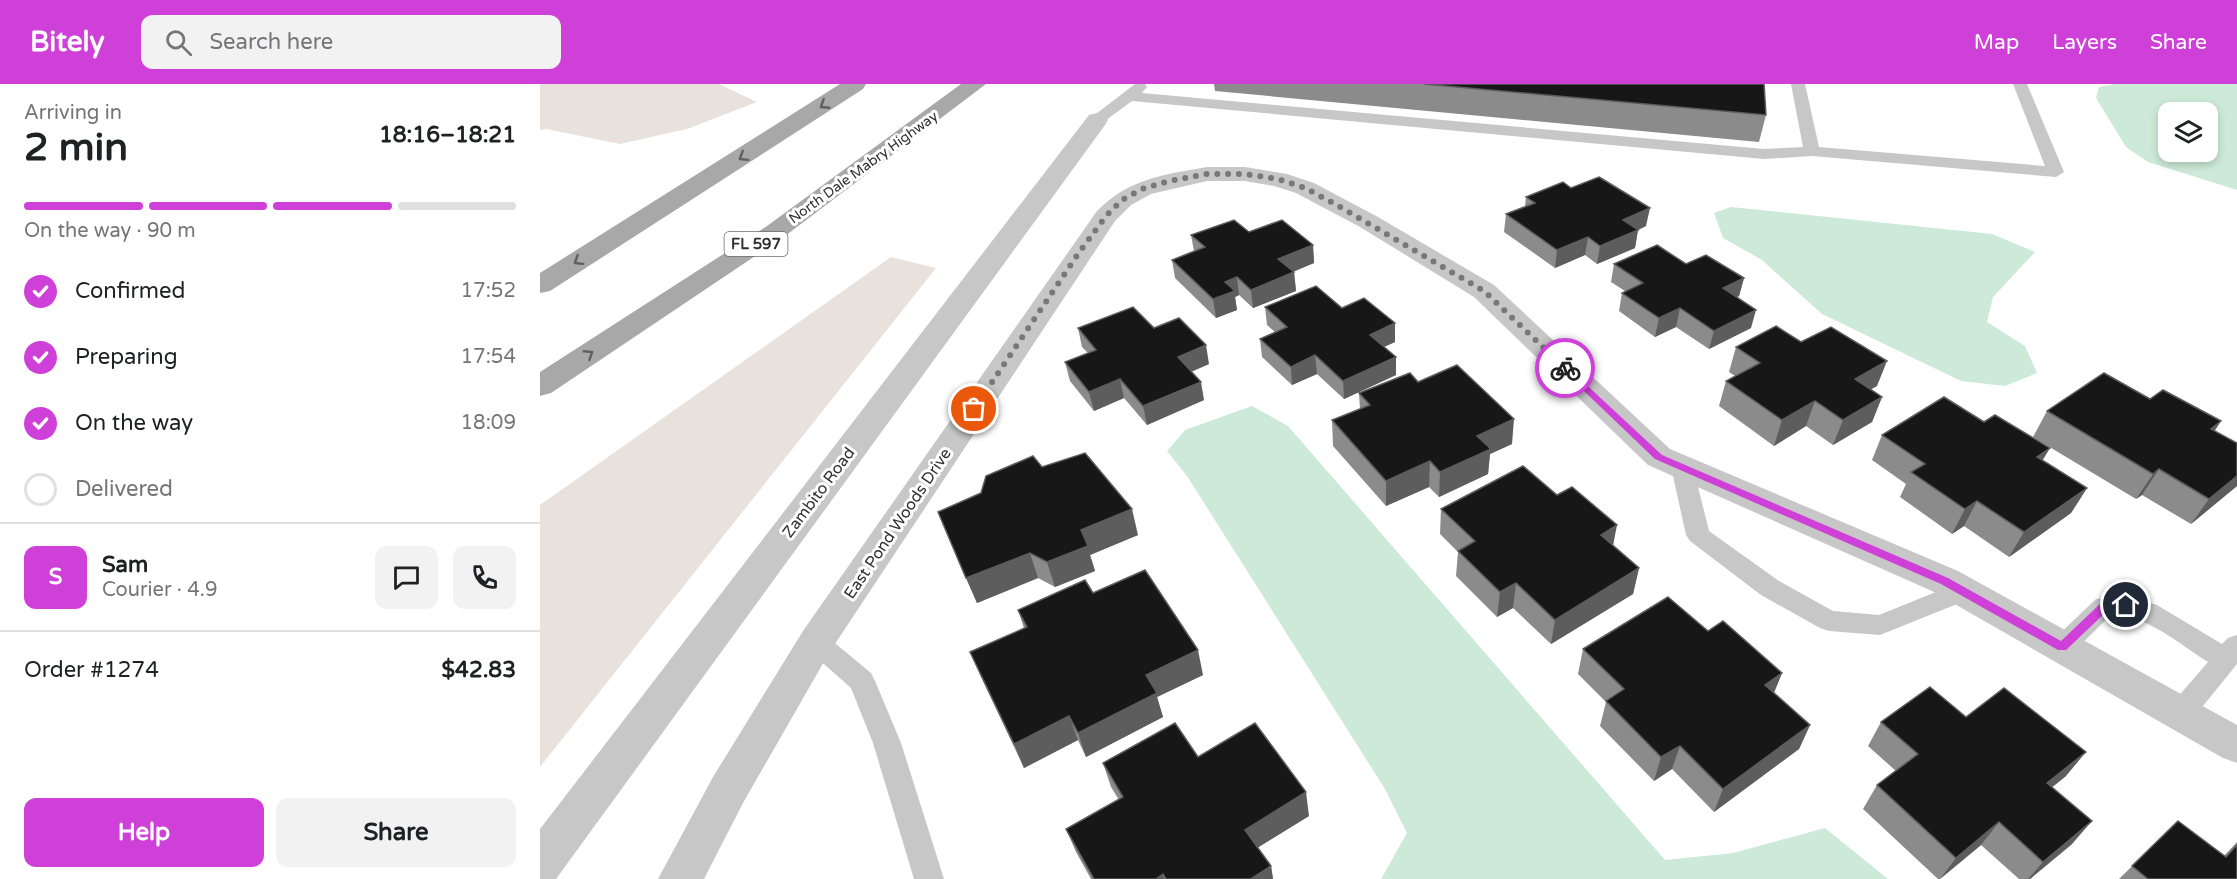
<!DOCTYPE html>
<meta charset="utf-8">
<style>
:root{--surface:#fff;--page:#f2f2f2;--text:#202124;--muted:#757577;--line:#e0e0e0;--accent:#cf40d8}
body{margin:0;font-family:"Varela Round",sans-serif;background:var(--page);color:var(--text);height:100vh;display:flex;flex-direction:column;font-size:22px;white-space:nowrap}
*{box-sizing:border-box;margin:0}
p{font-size:20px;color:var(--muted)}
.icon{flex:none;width:33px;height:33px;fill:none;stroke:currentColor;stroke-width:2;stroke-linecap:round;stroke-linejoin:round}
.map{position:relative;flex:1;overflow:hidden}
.drawer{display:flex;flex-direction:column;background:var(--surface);width:540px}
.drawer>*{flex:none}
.fabs{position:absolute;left:1618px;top:18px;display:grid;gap:12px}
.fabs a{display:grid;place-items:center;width:60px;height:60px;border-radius:12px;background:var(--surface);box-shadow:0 3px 9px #0003;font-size:30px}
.pin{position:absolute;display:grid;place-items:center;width:51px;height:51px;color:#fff;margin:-26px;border:3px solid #fff;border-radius:50%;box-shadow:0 2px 6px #0007}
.courier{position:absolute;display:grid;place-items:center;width:60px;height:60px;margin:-30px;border:4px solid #cf40d8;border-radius:50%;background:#fff;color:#222;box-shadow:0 2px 8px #0007}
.overview em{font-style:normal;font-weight:800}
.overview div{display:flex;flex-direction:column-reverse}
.overview{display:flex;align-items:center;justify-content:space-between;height:102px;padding:0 24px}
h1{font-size:39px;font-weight:800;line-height:45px}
.bar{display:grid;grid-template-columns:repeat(4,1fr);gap:9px 6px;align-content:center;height:72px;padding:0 24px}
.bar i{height:8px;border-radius:4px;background:var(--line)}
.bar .current{background:var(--accent)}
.bar p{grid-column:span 4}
.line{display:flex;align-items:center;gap:15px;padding:0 24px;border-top:2px solid var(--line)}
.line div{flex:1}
.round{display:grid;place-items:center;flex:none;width:63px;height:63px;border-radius:12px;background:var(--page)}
ol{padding:0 24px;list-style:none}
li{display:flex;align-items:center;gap:18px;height:66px}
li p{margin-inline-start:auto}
li .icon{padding:6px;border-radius:50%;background:var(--accent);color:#fff;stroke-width:4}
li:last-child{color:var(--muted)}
li i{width:33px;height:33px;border:3px solid var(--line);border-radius:50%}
.primary-button{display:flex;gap:12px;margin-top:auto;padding:12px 24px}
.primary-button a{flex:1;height:69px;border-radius:12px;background:var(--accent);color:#fff;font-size:24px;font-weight:800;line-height:69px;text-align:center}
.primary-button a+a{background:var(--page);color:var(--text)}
header{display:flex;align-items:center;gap:36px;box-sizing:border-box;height:84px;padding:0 30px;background:var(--accent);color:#fff}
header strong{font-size:28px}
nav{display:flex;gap:33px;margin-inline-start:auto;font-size:21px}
.search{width:420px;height:54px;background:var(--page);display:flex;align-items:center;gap:15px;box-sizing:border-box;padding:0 21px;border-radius:12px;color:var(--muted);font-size:22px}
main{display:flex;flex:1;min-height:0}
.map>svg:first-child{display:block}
.green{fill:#e9e2dc}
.water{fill:#cdead8;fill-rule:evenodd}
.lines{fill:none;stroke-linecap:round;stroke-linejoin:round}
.service{fill:#c7c7c7;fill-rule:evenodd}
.minor{fill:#c7c7c7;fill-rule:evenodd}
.primary{fill:#a8a8a8;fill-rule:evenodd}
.wall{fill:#8b8b8b}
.shaded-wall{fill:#5d5d5d}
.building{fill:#171717;stroke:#5d5d5d;stroke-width:1.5}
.oneway{stroke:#606060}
.route{fill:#cf40d8}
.done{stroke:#787878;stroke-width:6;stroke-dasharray:0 10.8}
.labels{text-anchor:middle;stroke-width:6;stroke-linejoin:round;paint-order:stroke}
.far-street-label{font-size:14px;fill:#303030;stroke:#fff}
.shield{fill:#fff;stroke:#6e6e6e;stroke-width:1.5}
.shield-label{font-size:15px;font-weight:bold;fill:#303030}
.street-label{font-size:16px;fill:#303030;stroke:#fff}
</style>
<header>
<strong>Bitely</strong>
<div class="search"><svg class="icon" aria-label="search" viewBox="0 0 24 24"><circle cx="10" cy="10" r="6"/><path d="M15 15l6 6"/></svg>Search here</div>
<nav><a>Map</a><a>Layers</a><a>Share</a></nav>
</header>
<main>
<section class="drawer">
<div class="overview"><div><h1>2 min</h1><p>Arriving in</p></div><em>18:16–18:21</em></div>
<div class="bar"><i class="current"></i><i class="current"></i><i class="current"></i><i></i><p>On the way · 90 m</p></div>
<ol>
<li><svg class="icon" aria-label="check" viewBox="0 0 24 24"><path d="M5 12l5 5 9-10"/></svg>Confirmed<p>17:52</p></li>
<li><svg class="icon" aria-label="check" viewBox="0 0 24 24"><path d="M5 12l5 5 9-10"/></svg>Preparing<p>17:54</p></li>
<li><svg class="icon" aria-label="check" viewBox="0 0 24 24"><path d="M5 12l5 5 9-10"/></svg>On the way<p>18:09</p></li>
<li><i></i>Delivered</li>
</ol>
<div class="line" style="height:108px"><b class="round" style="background:var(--accent);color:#fff">S</b><div><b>Sam</b><p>Courier · 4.9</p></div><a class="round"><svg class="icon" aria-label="chat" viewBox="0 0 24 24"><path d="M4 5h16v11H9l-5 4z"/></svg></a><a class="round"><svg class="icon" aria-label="phone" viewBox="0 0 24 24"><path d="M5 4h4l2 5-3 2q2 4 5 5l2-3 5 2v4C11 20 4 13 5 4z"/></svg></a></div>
<div class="line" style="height:78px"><div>Order #1274</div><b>$42.83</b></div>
<div class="primary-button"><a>Help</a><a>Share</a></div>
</section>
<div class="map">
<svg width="1697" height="795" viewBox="0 0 1697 795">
<rect width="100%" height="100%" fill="#fff"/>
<g class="green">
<polygon points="0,0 179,0 217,18 147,45 80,60 6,45 0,46"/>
<polygon points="351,173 396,184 0,683 0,421"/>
</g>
<g class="water">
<path d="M1575,0H1697V106L1608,78L1586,63L1556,14L1559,3ZM1668,28V68H1629V28Z"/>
<polygon points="1191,123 1452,150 1495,168 1453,213 1447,238 1485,262 1497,289 1465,302 1421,297 1282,230 1222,176 1183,154 1174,129"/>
<polygon points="712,322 748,342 1125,776 1193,769 1285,744 1348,795 841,795 867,749 845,705 647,392 627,367 645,346"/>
</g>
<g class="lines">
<g class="service">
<polygon points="595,0 605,0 607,3 602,9 1224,65 1263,63 1251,0 1265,0 1279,63 1505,82 1473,0 1487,0 1524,88 1516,93 1272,72 1224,75 592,17 562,39 552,39 549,36 552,33"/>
<polygon points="1142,375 1150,378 1153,383 1169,447 1239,497 1293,527 1339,531 1423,497 1432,500 1435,507 1432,514 1340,551 1289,547 1280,544 1221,511 1150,457 1146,451 1131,383 1134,378"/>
<path d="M1586,511L1617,521L1682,560L1688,554L1697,551V580L1650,638L1640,642L1630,638L1626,630L1630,622L1668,578C1639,560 1606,530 1571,531L1531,570L1522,573L1513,570L1509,563L1513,556L1556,515Z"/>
<polygon points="276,548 285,551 331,589 335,597 361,659 404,795 374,795 333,659 311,604 267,565 263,558 267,551"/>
</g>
<g class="minor">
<polygon points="557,29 565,31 568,36 565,41 16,795 0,795 0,745 549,31"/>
<path d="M667,83H705L747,90L774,99L838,133L954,201L1130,365L1418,487L1697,641V679L1683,674L1392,507L1108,381L934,213L820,143L756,109L734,102L705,97H667L611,110L591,121L575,137L289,569L203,719L164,795H118L173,693L263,547L557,127C590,94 623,91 667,83Z"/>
</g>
<g class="primary">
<polygon points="300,0 326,0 323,5 10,207 0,209 0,189"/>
<polygon points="421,0 446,0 245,152 11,309 0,312 0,288 227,142"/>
</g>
</g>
<g class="wall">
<polygon points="674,0 1224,0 1226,31 1219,58 675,7"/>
<polygon points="1031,104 1106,142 1098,146 1095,164 1057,180 1045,171 1015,184 964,148 966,130 985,123 986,113"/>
<polygon points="709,148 773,161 774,179 753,188 754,188 756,207 713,224 699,211 695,213 697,226 676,234 635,194 632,176 654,167 651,151"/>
<polygon points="1074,180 1146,180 1204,194 1199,212 1197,213 1211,244 1169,265 1136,243 1115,253 1079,227 1082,209 1085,207 1071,198"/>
<polygon points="725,223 802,224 855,239 855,258 844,263 856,291 804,315 777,290 752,301 722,273 720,255 735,248 727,241"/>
<polygon points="538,244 614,244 669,280 651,288 664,316 607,341 584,314 554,327 530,297 525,278 548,269 542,263"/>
<polygon points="1261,258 1337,302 1331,305 1342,313 1332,338 1293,361 1266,342 1234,362 1179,322 1186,297 1195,292 1189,288 1196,263"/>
<polygon points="878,298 972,360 950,370 948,390 899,413 889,403 846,422 793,362 792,336 820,326 819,309"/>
<polygon points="1610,315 1681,337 1674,347 1697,402 1651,440 1602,411 1596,415 1493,353 1507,327"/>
<polygon points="1342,351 1503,376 1547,404 1531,429 1469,473 1424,442 1412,450 1360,413 1366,400 1332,376"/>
<polygon points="502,383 598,451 550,471 555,487 515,503 498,494 437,519 398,428"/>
<polygon points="901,425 1073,462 1099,484 1093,510 1011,560 973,524 957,533 916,492 918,468 900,450"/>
<polygon points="553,509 663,591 617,613 623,633 546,673 538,656 484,684 441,593 430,568 484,544 478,526"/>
<polygon points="1168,547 1242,589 1234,609 1270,641 1259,665 1174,728 1132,685 1114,697 1060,642 1066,618 1038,590 1043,565"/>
<polygon points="1426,633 1526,692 1512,703 1532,760 1490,795 1479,795 1441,761 1400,795 1398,795 1323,725 1337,701 1356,687 1328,662 1341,638"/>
<polygon points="658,673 769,732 717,764 731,782 733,795 551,795 536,768 526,745 579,716 571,703 563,679"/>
<polygon points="1638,737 1684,772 1697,758 1697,795 1579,795"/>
</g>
<g class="shaded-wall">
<polygon points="1110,124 1106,142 1098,146 1095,164 1057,180 1060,162 1083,136"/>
<polygon points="1048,153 1045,171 1015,184 1017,166"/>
<polygon points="773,161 774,179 740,193 738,175"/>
<polygon points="754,188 756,207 713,224 711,206"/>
<polygon points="697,193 699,211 695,213 697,226 676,234 673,215 685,198"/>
<polygon points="1204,194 1199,212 1178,223 1183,204"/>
<polygon points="1140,224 1136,243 1115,253 1119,234"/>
<polygon points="1216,226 1211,244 1169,265 1174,247"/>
<polygon points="855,239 855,258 830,269 830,251"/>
<polygon points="666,261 669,280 641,292 638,273"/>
<polygon points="775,271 777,290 752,301 751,283"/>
<polygon points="856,273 856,291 804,315 803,297"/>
<polygon points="1347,277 1337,302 1305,320 1315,295"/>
<polygon points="580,295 584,314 554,327 549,308"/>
<polygon points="661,298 664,316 607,341 603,322"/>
<polygon points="1342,313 1332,338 1293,361 1303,336"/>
<polygon points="1275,317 1266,342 1234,362 1242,336"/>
<polygon points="974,335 972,360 950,370 948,390 899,413 900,388 937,352"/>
<polygon points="1681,337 1664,363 1671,345"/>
<polygon points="1510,364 1495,389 1497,373"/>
<polygon points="890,377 889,403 846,422 846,397"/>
<polygon points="1619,385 1602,411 1596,415 1613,390"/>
<polygon points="1697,392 1697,402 1651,440 1669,415"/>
<polygon points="1547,404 1531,429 1469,473 1484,448"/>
<polygon points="1437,417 1424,442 1412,450 1425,425"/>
<polygon points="592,425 598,451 550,471 555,487 515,503 507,478 541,446"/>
<polygon points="1077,441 1072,467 1061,451"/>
<polygon points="490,469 498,494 437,519 426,494"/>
<polygon points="1099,484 1093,510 1011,560 1015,536"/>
<polygon points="976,499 973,524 957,533 960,508"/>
<polygon points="658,566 663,591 617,613 623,633 546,673 538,649 606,591"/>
<polygon points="1242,589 1232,613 1225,601"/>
<polygon points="529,632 538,656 484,684 474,660"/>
<polygon points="1270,641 1259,665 1174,728 1183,705"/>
<polygon points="1140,662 1132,685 1114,697 1121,673"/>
<polygon points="1546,668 1526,692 1489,722 1507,699"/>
<polygon points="766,708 769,732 709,769 705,746"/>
<polygon points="1552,737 1532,760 1490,795 1488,795 1503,778"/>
<polygon points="1459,738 1441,761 1400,795 1416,774"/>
<polygon points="731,782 733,795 711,795"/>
<polygon points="623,790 624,795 616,795"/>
</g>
<g class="building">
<polygon points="884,0 1224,0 1226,31"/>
<polygon points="1059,93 1110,124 1083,136 1098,146 1060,162 1048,153 1017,166 966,130 995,119 986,113 1023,98 1031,104"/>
<polygon points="694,136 709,148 742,136 773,161 738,175 754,188 711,206 697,193 685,198 695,207 673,215 632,176 665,163 651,151"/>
<polygon points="1117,161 1146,180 1166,171 1204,194 1183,204 1216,226 1174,247 1140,224 1119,234 1082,209 1103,199 1074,180"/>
<polygon points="776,202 802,224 824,214 855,239 830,251 856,273 803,297 775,271 751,283 720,255 747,243 725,223"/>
<polygon points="593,223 614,244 639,234 666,261 638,273 661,298 603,322 580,295 549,308 525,278 556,266 538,244"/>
<polygon points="1236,242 1261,258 1291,243 1347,277 1315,295 1342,313 1303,336 1275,317 1242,336 1186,297 1220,279 1196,263"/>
<polygon points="917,281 974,335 937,352 951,365 900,388 890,377 846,397 792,336 830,321 819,309 870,289 878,298"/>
<polygon points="1564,289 1610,315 1623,306 1681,337 1671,345 1697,359 1697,392 1669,415 1619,385 1613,390 1507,327"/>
<polygon points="1404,313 1444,338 1455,331 1510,364 1497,373 1547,404 1484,448 1437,417 1425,425 1371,388 1385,380 1342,351"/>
<polygon points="545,369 592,425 541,446 548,462 507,478 490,469 426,494 398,428 441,409 446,392 493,372 502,383"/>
<polygon points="983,382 1017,411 1032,403 1077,441 1061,451 1099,484 1015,536 976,499 960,508 918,467 935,457 901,425"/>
<polygon points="605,486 658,566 606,591 617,609 538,649 529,632 474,660 430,568 487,543 478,526 545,496 553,509"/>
<polygon points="1128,513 1168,547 1183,537 1242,589 1225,601 1270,641 1183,705 1140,662 1121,673 1066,617 1084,605 1043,565"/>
<polygon points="1390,603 1426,633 1464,604 1546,668 1507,699 1552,737 1503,778 1459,738 1416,774 1337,701 1378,670 1341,638"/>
<polygon points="635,639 658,673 715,639 766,708 705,746 731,782 711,795 626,795 623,790 616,795 554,795 526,745 583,713 563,679"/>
<polygon points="1638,737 1686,773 1697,761 1697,795 1608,795 1592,782"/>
</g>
<defs><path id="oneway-chevron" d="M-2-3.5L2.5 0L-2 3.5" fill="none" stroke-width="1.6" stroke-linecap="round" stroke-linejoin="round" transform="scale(1.5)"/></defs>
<g class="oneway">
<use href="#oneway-chevron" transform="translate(284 21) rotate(147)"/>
<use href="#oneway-chevron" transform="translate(203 73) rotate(148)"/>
<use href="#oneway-chevron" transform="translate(38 177) rotate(148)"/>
<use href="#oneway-chevron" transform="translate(49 270) rotate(-33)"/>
</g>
<polygon class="route" points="1025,281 1122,371 1408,494 1521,557 1561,519 1586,517 1591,521 1586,526 1567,527 1526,566 1518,566 1401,500 1115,375 1022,286 1022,282"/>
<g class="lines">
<polyline class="done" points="434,325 538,170 566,132 582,116 602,105 629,97 667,90 705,90 738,95 765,104 795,120 944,207 1025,284"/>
</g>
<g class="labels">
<g class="far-street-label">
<text transform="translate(323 83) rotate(-36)" y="5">North Dale Mabry Highway</text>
</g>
<rect class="shield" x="184.5" y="148" width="63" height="24" rx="4.5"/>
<g class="shield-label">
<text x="216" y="165">FL 597</text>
</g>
<g class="street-label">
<text transform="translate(278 408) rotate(-53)" y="6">Zambito Road</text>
<text transform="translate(357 439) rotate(-56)" y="6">East Pond Woods Drive</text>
</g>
</g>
</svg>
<div class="fabs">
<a><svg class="icon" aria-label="layers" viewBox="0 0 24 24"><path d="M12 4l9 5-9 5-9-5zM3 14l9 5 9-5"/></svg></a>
</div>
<div class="pin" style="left:434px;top:325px;background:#ea580c"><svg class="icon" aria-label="bag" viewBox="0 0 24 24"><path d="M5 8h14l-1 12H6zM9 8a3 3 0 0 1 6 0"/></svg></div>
<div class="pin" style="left:1586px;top:521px;background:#1f2937"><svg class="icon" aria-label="home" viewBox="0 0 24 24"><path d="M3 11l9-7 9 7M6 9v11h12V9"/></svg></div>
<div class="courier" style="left:1025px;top:284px"><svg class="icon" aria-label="bike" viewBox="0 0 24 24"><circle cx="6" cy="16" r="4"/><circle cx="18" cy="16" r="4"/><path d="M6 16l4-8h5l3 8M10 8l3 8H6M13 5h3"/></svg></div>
</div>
</main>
